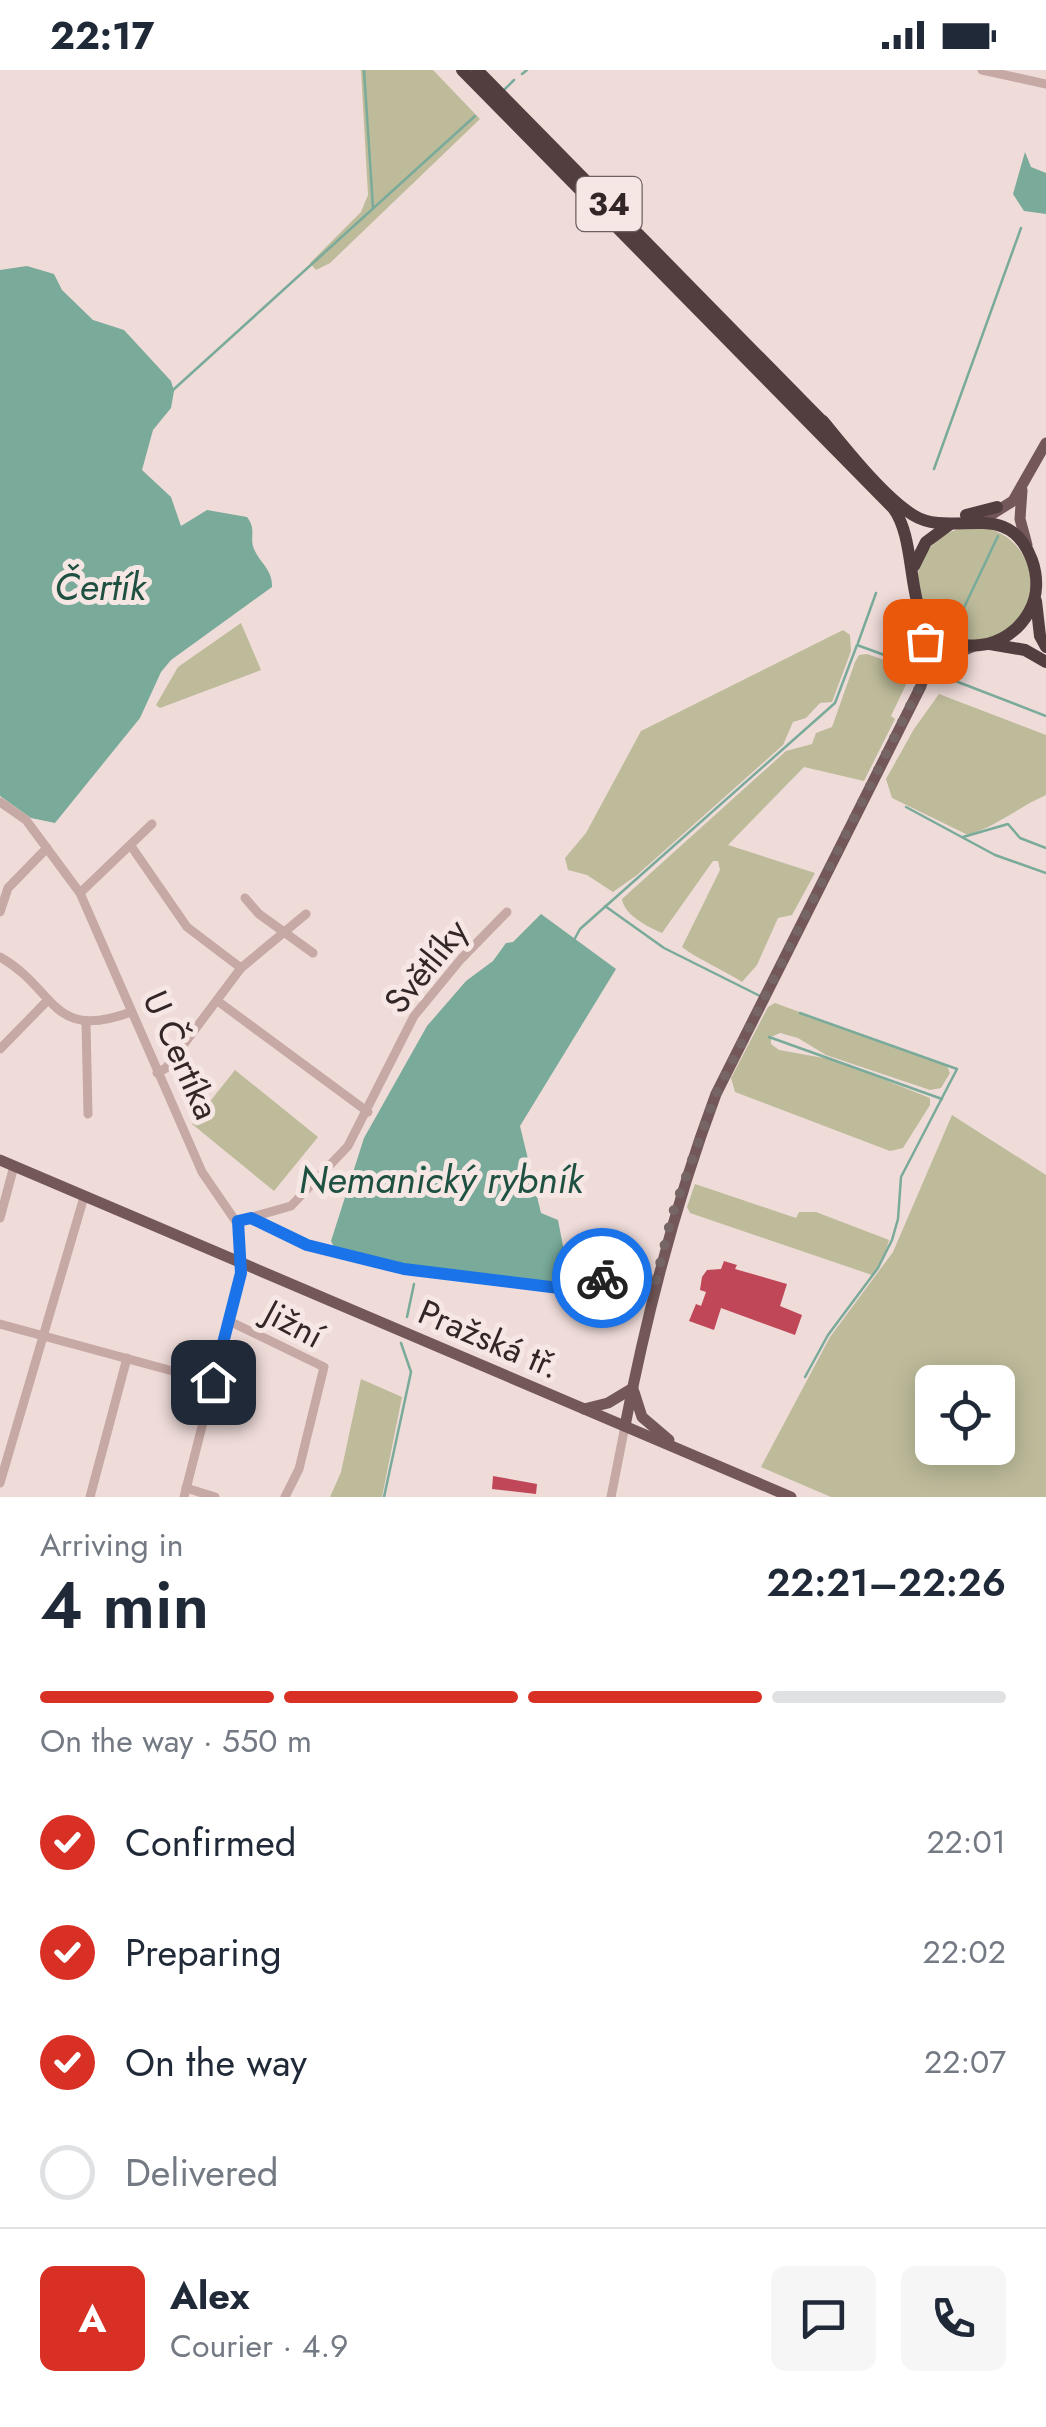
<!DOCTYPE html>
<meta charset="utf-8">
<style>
:root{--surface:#fff;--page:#f6f6f7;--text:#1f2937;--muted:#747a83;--line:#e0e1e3;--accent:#d93025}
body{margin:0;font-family:Jost,sans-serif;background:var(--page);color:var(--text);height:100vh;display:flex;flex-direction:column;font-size:38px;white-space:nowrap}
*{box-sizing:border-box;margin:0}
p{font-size:32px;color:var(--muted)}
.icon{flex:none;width:55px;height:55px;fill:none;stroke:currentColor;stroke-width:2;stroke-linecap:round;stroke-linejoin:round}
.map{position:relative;height:1427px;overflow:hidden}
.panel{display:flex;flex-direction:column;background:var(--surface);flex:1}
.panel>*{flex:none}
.buttons{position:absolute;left:915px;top:1295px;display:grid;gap:20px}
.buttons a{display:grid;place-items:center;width:100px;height:100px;border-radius:15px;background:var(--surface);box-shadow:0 5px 25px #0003;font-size:50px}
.pin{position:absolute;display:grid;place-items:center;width:85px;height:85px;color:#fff;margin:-42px;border-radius:20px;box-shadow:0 5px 15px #0006}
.courier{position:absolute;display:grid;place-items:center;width:100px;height:100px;margin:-50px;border:8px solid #1a73e8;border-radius:50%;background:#fff;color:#222;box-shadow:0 2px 12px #0007}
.overview em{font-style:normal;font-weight:600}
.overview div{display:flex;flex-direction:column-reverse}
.overview{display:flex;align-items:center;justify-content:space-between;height:170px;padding:0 40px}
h1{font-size:65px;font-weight:600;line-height:75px}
.bar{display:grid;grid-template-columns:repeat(4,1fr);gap:15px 10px;align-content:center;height:120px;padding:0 40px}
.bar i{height:12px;border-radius:8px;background:var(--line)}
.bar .active{background:var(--accent)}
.bar p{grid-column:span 4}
.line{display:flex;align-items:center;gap:25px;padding:0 40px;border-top:2px solid var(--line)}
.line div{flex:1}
.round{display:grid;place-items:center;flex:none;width:105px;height:105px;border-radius:15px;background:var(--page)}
ol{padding:0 40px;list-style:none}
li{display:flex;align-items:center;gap:30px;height:110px}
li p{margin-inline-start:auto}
li .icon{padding:10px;border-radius:50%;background:var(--accent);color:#fff;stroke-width:4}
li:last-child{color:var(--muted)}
li i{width:55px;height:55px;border:5px solid var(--line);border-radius:50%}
.status{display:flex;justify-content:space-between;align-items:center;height:70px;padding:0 50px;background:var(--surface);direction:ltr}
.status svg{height:28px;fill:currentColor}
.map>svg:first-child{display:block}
.green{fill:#bdbb9a;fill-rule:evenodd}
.water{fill:#79aa9a}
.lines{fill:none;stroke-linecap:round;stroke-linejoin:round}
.stream{stroke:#79aa9a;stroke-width:2.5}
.building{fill:#bf4758}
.minor{stroke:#c6a8a5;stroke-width:9}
.major{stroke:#745859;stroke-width:11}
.highway{stroke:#533e3f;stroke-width:12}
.done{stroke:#756665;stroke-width:10;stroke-dasharray:0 18}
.route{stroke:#1a73e8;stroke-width:12}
.labels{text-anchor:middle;stroke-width:10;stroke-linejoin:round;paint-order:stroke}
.shield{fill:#f7e7e4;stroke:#6e6060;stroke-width:2.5}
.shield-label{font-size:32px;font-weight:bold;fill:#332627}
.street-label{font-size:35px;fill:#332627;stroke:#f7e7e4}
.water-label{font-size:38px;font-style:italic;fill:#1e5141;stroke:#f7e7e4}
</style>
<div class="status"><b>22:17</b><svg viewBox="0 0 49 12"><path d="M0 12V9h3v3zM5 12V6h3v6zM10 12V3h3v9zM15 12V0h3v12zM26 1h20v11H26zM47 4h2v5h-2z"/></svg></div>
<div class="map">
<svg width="1046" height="1427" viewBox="0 0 1046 1427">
<rect width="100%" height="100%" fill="#efdcd9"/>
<g class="green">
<polygon points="361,0 433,0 480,49 330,193 316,200 310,193 361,142 368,125"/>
<circle cx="974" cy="514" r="57"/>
<polygon points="241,553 261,600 160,638 156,635 178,597"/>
<polygon points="843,560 850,565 851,581 832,632 820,633 806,648 793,652 783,675 637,805 613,822 587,805 568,800 565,788 586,763 641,661"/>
<path d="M867,584L913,600L891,646L895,649L864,711L804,697L728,775L815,803L792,845L778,848L757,895L742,912C722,899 699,890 682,877L720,800L718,791H713L662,863C648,857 624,845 622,829L786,681L812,674L816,663L832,657L855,592L859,585Z"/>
<path d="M939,624L1046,665V725C1019,737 995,757 968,765L892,728L886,709L914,659Z"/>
<polygon points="775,933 947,996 950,1003 941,1018 930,1020 826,985 798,968 780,963 771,967 771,974 779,980 835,990 930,1028 930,1035 903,1078 890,1081 735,1022 731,1008 768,937"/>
<polygon points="235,1000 318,1067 274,1121 192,1054"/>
<path d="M952,1045L1046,1105V1427H831L761,1397L830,1267L893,1182ZM932,1312H998V1378H932Z"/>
<polygon points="695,1114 796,1148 799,1142 816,1142 889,1170 884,1188 872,1205 690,1143 687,1137"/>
<polygon points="361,1309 402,1327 382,1427 330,1427 341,1402"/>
</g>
<g class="water">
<polygon points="1025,82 1031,97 1046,103 1046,144 1024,141 1013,124"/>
<path d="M27,196L54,204L62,220L93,250L124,260L171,311L174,321L171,338L153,360L142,400L171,427L181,456L207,440L247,447C257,460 249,467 254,479C260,493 273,500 272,517L171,590L161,602L140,648L55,753L31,748L0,726V200Z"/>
<path d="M541,844L616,899L520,1056L541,1143L558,1150L570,1212C518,1212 377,1201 334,1177L331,1171L364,1068L427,956L466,911L493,891L506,873L513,872Z"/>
</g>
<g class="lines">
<g class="stream">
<polyline points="364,0 373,138"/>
<polyline points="522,4 527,0"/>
<polyline points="504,20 514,10"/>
<polyline points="173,320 475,46"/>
<polyline points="934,399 1021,158"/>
<polyline points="959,548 998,466"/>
<polyline points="858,573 876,523"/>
<polyline points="945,607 1046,646"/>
<polyline points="906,737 995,785 1046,803"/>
<polyline points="963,767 1008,754 1020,768 1046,778"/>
<polyline points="605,836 664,878 762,927"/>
<polyline points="574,870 580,859 835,633 857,575 917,597"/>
<polyline points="800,943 957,999 901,1107 898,1149 892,1170 878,1198 828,1265 805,1307"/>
<polyline points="769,967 942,1029"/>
<polyline points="407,1247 414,1214"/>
<polyline points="384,1427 411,1302 401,1273"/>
</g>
</g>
<g class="building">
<polygon points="724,1191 737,1195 735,1199 787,1214 780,1236 802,1245 795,1265 721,1238 714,1260 689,1251 696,1234 701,1236 706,1222 700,1220 702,1207 707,1200 721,1199"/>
<polygon points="493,1406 537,1414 536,1424 492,1419"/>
</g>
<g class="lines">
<g class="minor">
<polyline points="982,0 1046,14"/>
<polyline points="0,732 26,750 80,823 202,1102 239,1156 241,1203 184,1427"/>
<polyline points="131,776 187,857 241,898"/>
<polyline points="80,823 152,754"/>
<polyline points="245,828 259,844 313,883"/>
<polyline points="0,842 8,818 47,778"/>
<path d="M0,887C57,919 50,972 131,942"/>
<polyline points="219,932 368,1042"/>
<polyline points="86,953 88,1044"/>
<polyline points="0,979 48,930"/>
<polyline points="157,1003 166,998 241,898 306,844"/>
<polyline points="0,1148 14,1096"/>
<polyline points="251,1149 307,1175 404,1199 567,1219 597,1208 655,1209"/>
<polyline points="238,1151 291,1136 348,1076 414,946 461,889 507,842"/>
<polyline points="229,1251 324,1297 299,1399 285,1427"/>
<polyline points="0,1254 213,1312"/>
<polyline points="0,1413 84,1127"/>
<polyline points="186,1418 215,1427"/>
<polyline points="90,1427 127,1288"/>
<polyline points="611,1427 625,1356"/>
</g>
<g class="major">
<polyline points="1022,420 1020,449 1027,475"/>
<polyline points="981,451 1013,431 1046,373"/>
<polyline points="926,609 940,591 974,576"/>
<polyline points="0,1090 791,1427"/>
<polyline points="634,1322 642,1347 669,1370"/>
<polyline points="584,1339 608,1333 633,1318"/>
<path d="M625,1356C647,1242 675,1134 716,1024L921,616L927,589L919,544"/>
</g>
<g class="highway">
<path d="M462,0L893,438C926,482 892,584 980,575C1001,573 1019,560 1029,542C1038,526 1038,507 1032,490C1008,426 953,470 913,445C882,425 847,380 823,351"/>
<polyline points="477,0 826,355"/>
<polyline points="966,445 997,437"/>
<polyline points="914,496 926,472 949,455"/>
<polyline points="1036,531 1040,566 1046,577"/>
<polyline points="990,574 1025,580 1046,592"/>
</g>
</g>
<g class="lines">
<polyline class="done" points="602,1208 656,1210 672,1145 716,1024 920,616 928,589 925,571"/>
<polyline class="route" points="213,1312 241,1203 238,1151 251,1148 307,1175 404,1199 567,1219 602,1208"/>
</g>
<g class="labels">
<rect class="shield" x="576.5" y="107" width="65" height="54" rx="8"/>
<g class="shield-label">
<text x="609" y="145">34</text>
</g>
<g class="street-label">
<text transform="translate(426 896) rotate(-51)" y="12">Světlíky</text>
<text transform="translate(181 985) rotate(66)" y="12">U Čertíka</text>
<text transform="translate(294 1254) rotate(28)" y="12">Jižní</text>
<text transform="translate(489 1269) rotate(23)" y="12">Pražská tř.</text>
</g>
<g class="water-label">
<text x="100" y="530">Čertík</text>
<text x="441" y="1123">Nemanický rybník</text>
</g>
</g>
</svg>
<div class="buttons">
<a><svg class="icon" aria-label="locate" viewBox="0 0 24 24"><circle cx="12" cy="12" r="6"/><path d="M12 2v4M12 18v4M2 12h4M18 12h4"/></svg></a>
</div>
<div class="pin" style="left:925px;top:571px;background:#ea580c"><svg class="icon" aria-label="bag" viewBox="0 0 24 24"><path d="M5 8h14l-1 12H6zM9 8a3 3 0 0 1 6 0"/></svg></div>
<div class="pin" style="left:213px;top:1312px;background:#1f2937"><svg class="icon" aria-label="home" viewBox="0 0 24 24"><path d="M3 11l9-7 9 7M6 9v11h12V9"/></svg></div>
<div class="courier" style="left:602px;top:1208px"><svg class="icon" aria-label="bike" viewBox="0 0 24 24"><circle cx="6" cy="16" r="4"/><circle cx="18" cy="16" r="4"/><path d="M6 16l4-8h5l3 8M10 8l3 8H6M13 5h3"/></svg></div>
</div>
<section class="panel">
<div class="overview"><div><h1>4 min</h1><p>Arriving in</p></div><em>22:21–22:26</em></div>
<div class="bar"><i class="active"></i><i class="active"></i><i class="active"></i><i></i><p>On the way · 550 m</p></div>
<ol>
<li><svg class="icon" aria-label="check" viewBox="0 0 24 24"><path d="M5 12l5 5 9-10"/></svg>Confirmed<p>22:01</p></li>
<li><svg class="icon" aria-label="check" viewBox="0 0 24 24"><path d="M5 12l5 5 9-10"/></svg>Preparing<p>22:02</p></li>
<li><svg class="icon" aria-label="check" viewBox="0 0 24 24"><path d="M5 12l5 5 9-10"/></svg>On the way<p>22:07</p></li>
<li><i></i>Delivered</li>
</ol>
<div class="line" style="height:180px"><b class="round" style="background:var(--accent);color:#fff">A</b><div><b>Alex</b><p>Courier · 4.9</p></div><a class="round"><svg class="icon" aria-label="chat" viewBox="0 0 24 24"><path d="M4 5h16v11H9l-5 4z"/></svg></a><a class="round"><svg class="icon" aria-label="phone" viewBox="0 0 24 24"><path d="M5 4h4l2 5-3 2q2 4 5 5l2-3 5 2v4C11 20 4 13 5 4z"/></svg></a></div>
</section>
